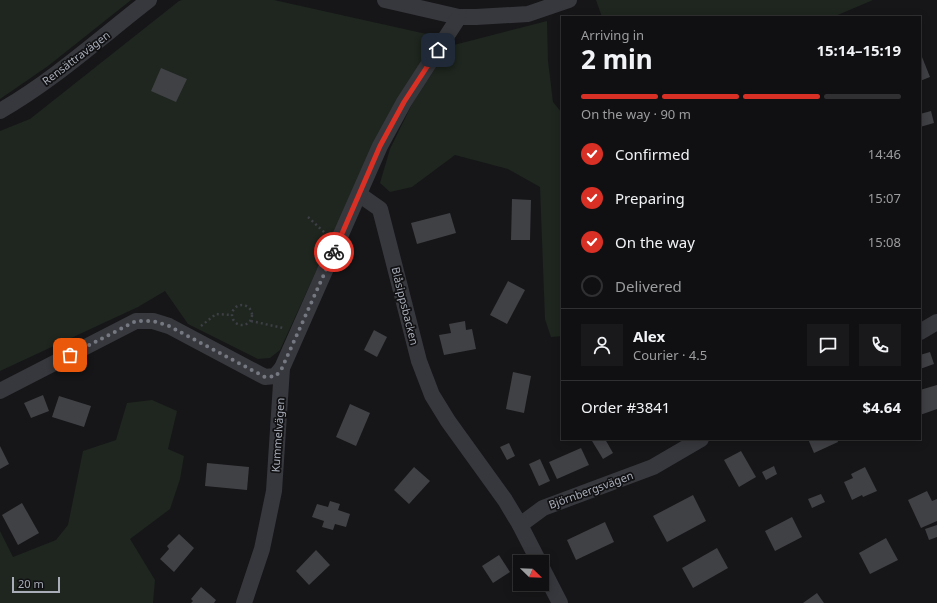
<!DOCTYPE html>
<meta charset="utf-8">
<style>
:root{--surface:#101012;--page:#19191b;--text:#f1f3f6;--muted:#9c9d9f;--line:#303032;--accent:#d93025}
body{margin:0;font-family:"Noto Sans",sans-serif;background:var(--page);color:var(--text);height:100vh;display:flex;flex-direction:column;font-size:15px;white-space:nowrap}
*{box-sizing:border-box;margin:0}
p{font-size:13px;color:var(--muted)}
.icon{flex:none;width:22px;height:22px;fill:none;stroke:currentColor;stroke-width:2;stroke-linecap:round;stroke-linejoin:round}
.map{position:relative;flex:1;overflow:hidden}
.sheet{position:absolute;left:561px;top:16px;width:360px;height:424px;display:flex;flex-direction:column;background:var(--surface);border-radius:0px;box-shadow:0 2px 10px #0003,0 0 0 1px var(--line)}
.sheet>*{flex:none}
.needle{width:26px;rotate:113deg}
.fabs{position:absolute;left:513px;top:555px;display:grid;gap:8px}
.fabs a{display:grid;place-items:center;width:36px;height:36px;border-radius:0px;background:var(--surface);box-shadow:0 2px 10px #0003,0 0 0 1px var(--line);font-size:20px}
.scale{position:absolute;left:12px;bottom:10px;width:48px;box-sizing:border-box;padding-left:4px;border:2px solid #a8adb8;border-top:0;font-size:11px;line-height:14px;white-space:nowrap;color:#a8adb8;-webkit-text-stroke:3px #111113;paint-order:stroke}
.pin{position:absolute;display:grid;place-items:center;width:34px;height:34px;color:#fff;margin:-17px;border-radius:8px;box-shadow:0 2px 6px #0006}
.courier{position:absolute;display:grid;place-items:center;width:40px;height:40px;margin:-20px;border:3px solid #d93025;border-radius:50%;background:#fff;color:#222;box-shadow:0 1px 5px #0007}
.headline em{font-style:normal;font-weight:700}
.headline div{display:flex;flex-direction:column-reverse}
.headline{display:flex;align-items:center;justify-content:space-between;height:68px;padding:0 20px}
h1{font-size:26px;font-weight:700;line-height:30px}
.bar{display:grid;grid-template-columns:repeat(4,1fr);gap:6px 4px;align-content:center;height:48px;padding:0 20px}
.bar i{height:5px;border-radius:3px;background:var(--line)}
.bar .active{background:var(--accent)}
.bar p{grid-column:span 4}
.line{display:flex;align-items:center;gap:10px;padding:0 20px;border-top:1px solid var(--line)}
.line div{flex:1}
.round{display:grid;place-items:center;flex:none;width:42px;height:42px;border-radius:0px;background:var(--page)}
ol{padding:0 20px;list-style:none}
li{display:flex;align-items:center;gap:12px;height:44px}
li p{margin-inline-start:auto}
li .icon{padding:4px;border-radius:50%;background:var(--accent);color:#fff;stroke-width:4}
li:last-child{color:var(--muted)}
li i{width:22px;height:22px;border:2px solid var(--line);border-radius:50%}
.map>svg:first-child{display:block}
.green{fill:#1e261f}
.building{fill:#404145}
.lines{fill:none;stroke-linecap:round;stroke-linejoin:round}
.path{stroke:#3d3f44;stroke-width:2.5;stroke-dasharray:2 3;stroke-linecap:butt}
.street{stroke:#37383d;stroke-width:16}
.done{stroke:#757880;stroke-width:4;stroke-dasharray:0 7.2}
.route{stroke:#d93025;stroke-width:5}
.labels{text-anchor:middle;stroke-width:3.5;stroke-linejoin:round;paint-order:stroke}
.street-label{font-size:11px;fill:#a8adb8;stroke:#111113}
</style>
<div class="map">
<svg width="937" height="603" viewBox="0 0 937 603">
<rect width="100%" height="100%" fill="#161618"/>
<g class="green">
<polygon points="0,0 131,0 48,66 0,99"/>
<polygon points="182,0 274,0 431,35 432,53 346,206 280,350 270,358 258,359 188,324 165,291 138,307 0,371 0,131 30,119 179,1"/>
<polygon points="596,0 873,0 833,17 602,17"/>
<polygon points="547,21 548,61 553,102 562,113 562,336 551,337 545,319 540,187 508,169 455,155 412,187 390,192 380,183 390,149 412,104 450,46"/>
<polygon points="152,400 177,411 168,449 184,456 180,479 170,509 130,539 155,580 153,603 0,603 0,531 13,557 56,540 68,525 83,451 116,440 127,403"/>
</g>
<g class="building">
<polygon points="920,52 930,77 920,81"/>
<polygon points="161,68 187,79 176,102 151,91"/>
<polygon points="931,111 934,123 920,127 920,114"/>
<polygon points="512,199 531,200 530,240 511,240"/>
<polygon points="450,213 456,233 417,244 411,223"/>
<polygon points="508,281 525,290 507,324 490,315"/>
<polygon points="465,321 466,330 472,329 476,349 444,355 439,335 451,333 449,324"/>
<polygon points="374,330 387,337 377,357 364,350"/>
<polygon points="930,352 934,364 920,369 920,355"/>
<polygon points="513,372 531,376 524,413 506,409"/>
<polygon points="937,385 937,409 920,415 920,390"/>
<polygon points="43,395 49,411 31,418 24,403"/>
<polygon points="59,396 91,406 84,427 52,417"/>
<polygon points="350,404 370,413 356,446 336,437"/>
<polygon points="595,439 605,439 613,453 603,459 592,441"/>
<polygon points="808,439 837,439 838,442 814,453"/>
<polygon points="509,443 515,456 507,460 500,447"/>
<polygon points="0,446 9,464 0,469"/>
<polygon points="581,448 589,465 557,479 549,462"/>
<polygon points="741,451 756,477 739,487 724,460"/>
<polygon points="540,459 550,481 539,486 529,464"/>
<polygon points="207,463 249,467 247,490 205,486"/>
<polygon points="774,466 777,474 766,480 762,472"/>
<polygon points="414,467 430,481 409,504 394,490"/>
<polygon points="865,467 877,491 863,497 862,495 852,500 844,482 853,478 851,474"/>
<polygon points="927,491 932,501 937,499 937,521 921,528 908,500"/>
<polygon points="821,494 825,502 812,508 808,499"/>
<polygon points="693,495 706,521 667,542 653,516"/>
<polygon points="330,501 340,504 338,510 350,514 346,527 335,524 333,530 322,527 324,521 312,517 317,504 328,507"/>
<polygon points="22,503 39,533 18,545 2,515"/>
<polygon points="792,517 802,537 775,551 765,531"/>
<polygon points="605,522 614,542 576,560 567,540"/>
<polygon points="937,525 937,537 929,540 925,529"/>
<polygon points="179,534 194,548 174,572 160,559 169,549 167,546"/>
<polygon points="886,538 898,560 870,574 859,553"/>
<polygon points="717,548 728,568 693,588 682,568"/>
<polygon points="316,550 330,565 309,585 296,571"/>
<polygon points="499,555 510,572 493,583 482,566"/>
<polygon points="201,587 216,600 214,603 191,603 193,601 191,599"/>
<polygon points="817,593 824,603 803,603"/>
</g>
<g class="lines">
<g class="path">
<polyline points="308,217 325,233"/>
<circle cx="242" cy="315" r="10"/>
<polyline points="251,321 283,328"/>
<polyline points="201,326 216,314 232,315"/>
</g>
<g class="street">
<polyline points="385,0 459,17 476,17 528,14 569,0"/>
<path d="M0,111C54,80 100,38 149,0"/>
<polyline points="360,195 380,209 419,361 432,395 448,421 505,500 520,525"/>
<polyline points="920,332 937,322"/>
<polyline points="0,391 136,321 153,321 169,326 265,377 275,376 282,368"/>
<polyline points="539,562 520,525 543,508 653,467 701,439"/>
<polyline points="542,568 560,603"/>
<polyline points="244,603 262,549 274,491 282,368 380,146 404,102 459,17"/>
</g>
</g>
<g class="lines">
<polyline class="done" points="70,355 136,321 153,321 169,326 265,377 276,376 282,368 334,252"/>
<polyline class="route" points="334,252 380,146 404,102 438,50"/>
</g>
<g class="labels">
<g class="street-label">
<text transform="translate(76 58) rotate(-37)" y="4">Rensättravägen</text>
<text transform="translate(405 306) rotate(76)" y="4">Blåsippsbacken</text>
<text transform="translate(278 435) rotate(-86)" y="4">Kummelvägen</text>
<text transform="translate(591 490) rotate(-20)" y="4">Björnbergsvägen</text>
</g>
</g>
</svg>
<div class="fabs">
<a><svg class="needle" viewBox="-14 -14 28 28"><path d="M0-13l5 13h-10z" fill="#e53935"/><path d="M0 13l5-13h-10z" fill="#9c9d9f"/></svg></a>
</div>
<div class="scale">20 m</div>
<div class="pin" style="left:70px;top:355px;background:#ea580c"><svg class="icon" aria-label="bag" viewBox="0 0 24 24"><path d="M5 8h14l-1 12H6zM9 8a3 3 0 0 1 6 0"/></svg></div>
<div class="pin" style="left:438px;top:50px;background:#1f2937"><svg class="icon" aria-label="home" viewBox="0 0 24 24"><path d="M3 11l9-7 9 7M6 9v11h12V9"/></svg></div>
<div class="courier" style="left:334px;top:252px"><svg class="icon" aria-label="bike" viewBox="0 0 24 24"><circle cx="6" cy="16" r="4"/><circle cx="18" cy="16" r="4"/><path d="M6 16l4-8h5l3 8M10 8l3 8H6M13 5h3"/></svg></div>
<section class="sheet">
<div class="headline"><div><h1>2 min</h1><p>Arriving in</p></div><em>15:14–15:19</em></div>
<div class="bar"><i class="active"></i><i class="active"></i><i class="active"></i><i></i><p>On the way · 90 m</p></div>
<ol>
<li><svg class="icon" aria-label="check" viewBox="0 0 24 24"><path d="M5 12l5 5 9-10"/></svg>Confirmed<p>14:46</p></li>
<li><svg class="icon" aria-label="check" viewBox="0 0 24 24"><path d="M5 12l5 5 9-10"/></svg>Preparing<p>15:07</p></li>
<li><svg class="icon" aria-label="check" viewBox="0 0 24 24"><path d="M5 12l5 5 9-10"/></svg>On the way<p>15:08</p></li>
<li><i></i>Delivered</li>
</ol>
<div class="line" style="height:72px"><a class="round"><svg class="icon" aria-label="person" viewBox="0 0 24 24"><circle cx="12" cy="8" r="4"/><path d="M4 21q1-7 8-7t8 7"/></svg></a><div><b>Alex</b><p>Courier · 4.5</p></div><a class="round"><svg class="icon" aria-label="chat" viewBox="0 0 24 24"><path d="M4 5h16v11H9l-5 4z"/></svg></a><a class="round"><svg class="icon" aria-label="phone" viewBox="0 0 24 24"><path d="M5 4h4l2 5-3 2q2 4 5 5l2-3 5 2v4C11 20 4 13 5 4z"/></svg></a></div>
<div class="line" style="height:52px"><div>Order #3841</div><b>$4.64</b></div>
</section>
</div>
